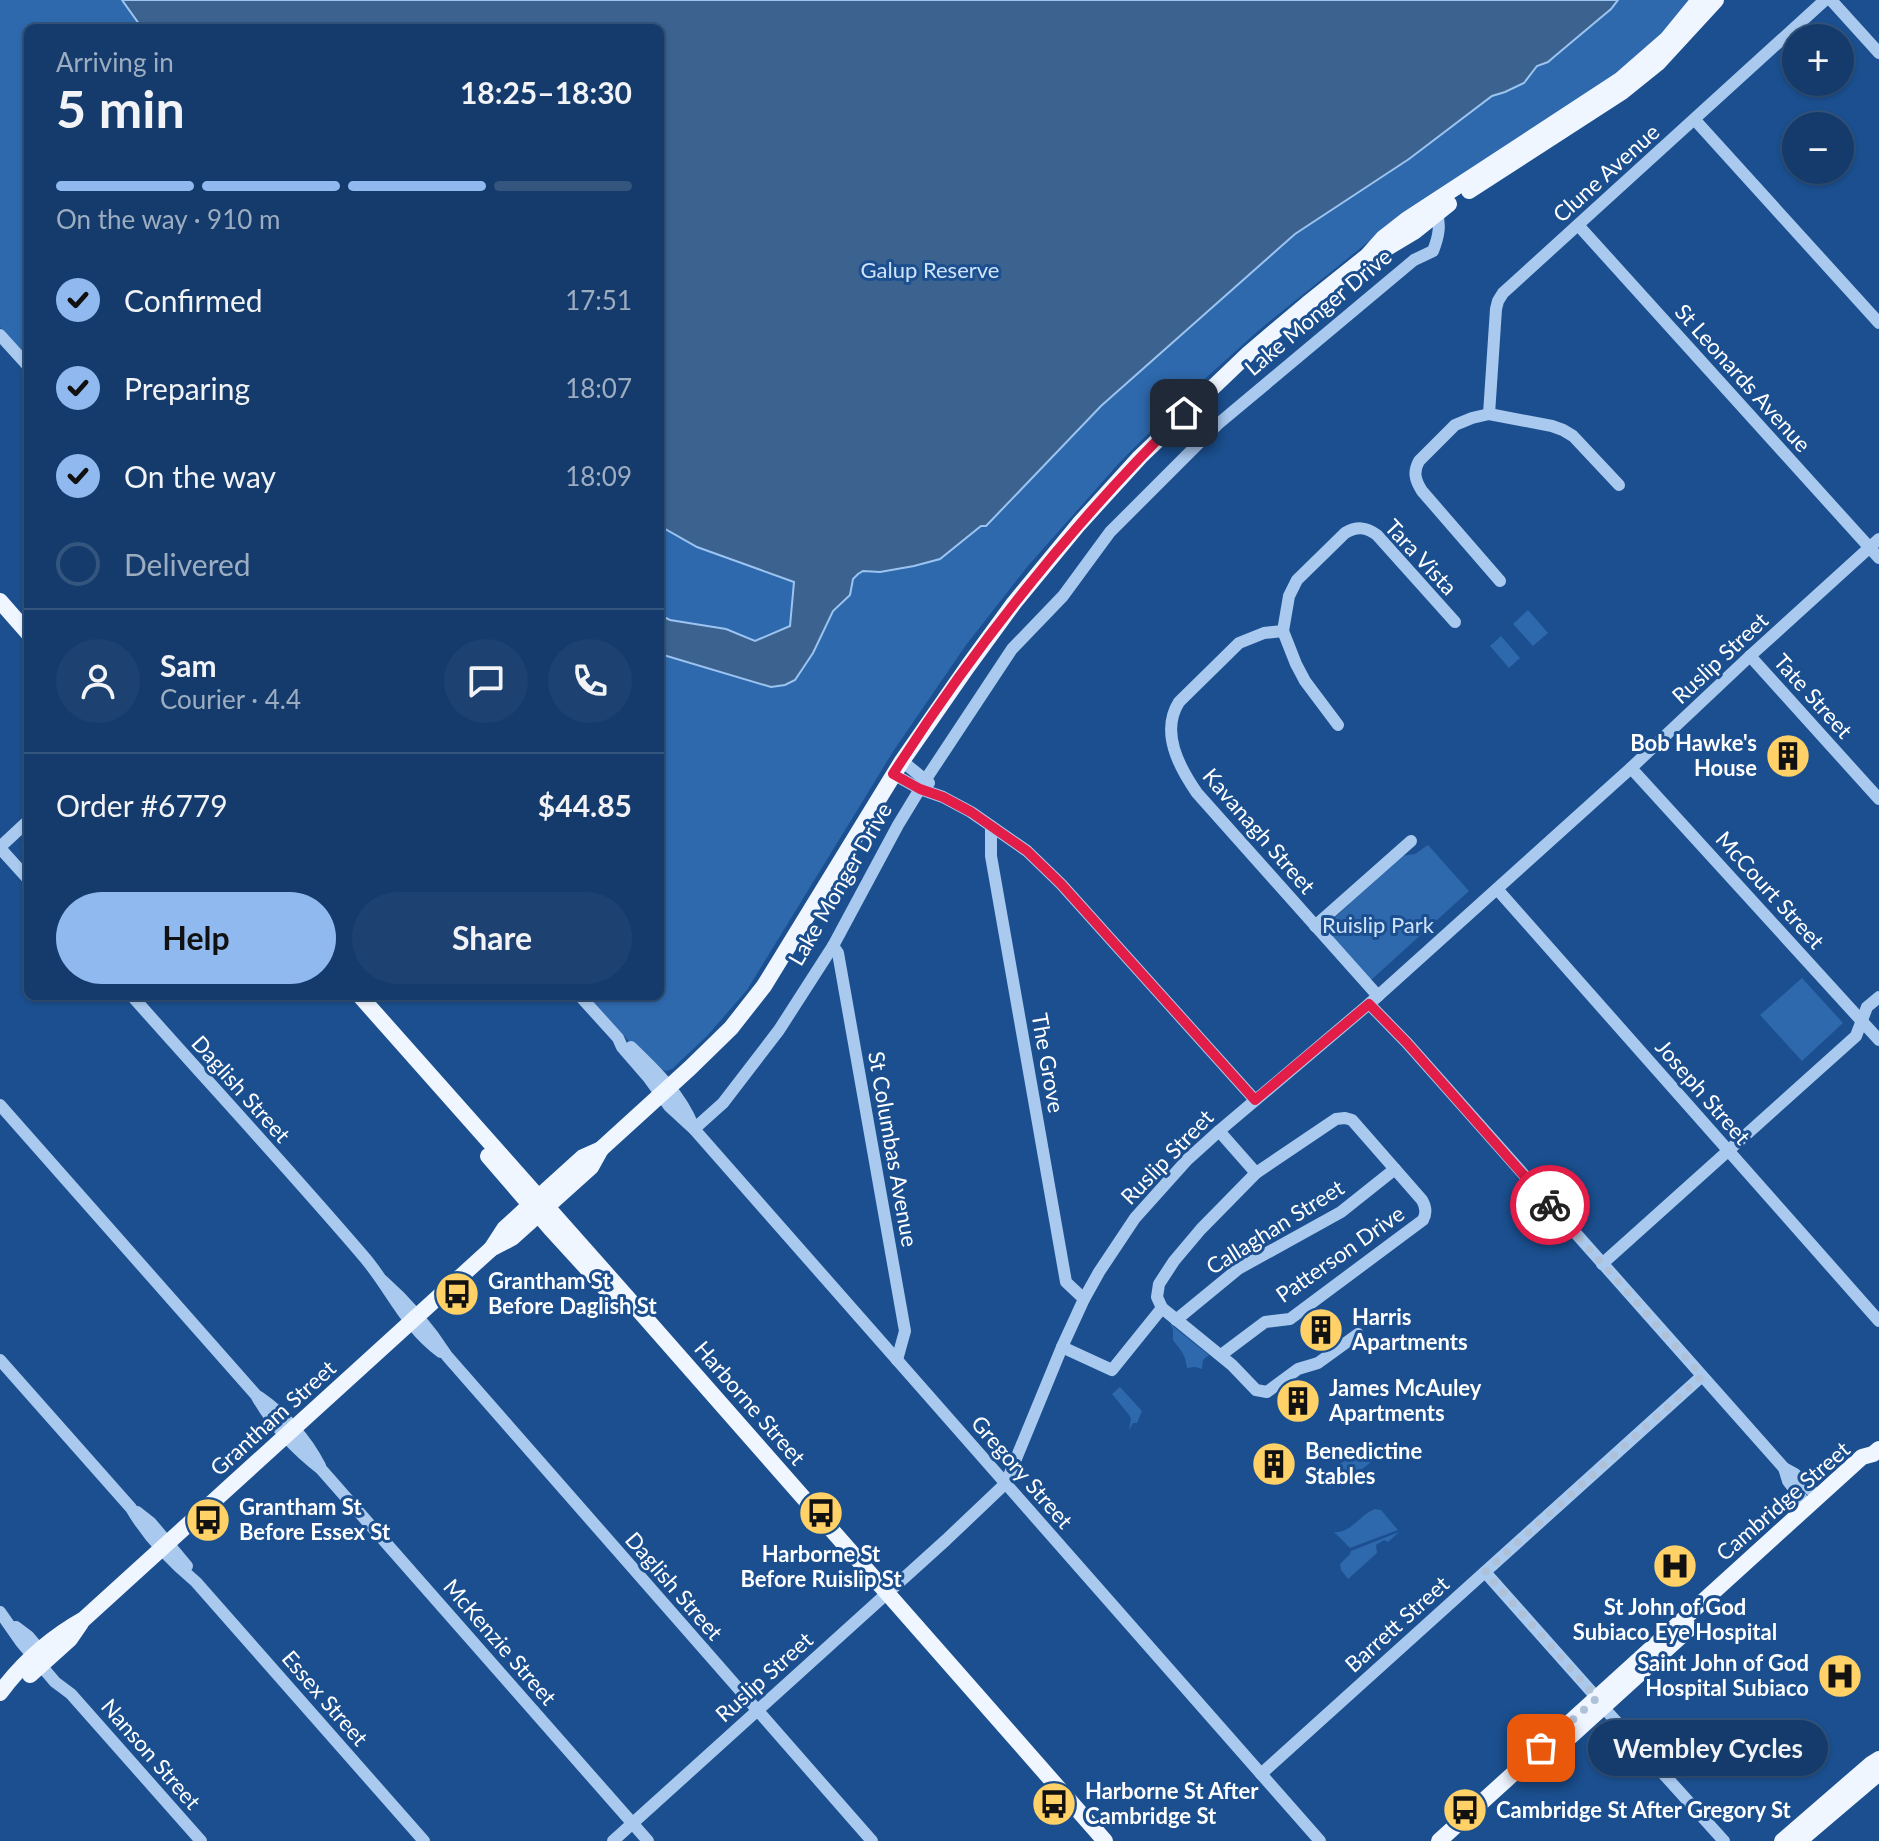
<!DOCTYPE html>
<meta charset="utf-8">
<style>
:root{--surface:#143b6b;--page:#1d4271;--text:#f1f3f6;--muted:#9dadc1;--line:#33557e;--accent:#90b9f0}
body{margin:0;font-family:Lato,sans-serif;background:var(--page);color:var(--text);height:100vh;display:flex;flex-direction:column;font-size:30px;white-space:nowrap}
*{box-sizing:border-box;margin:0}
p{font-size:26px;color:var(--muted)}
.icon{flex:none;width:44px;height:44px;fill:none;stroke:currentColor;stroke-width:2;stroke-linecap:round;stroke-linejoin:round}
.map{position:relative;flex:1;overflow:hidden}
.side{position:absolute;left:24px;top:24px;width:640px;height:976px;display:flex;flex-direction:column;background:var(--surface);border-radius:12px;box-shadow:0 2px 6px #0004,0 0 0 2px var(--line)}
.side>*{flex:none}
.controls{position:absolute;left:1782px;top:24px;display:grid;gap:16px}
.controls a{display:grid;place-items:center;width:72px;height:72px;border-radius:50%;background:var(--surface);box-shadow:0 2px 6px #0004,0 0 0 2px var(--line);font-size:40px}
.pin{position:absolute;display:grid;place-items:center;width:68px;height:68px;color:#fff;margin:-34px;border-radius:16px;box-shadow:0 4px 12px #0006}
.courier{position:absolute;display:grid;place-items:center;width:80px;height:80px;margin:-40px;border:6px solid #e11d48;border-radius:50%;background:#fff;color:#222;box-shadow:0 2px 10px #0007}
.bubble{position:absolute;height:56px;border-radius:28px;background:var(--surface);box-shadow:0 2px 6px #0004,0 0 0 2px var(--line);font-size:26px;font-weight:700;line-height:56px;text-align:center}
.headline em{font-style:normal;font-weight:700}
.headline div{display:flex;flex-direction:column-reverse}
.headline{display:flex;align-items:center;justify-content:space-between;height:136px;padding:0 32px}
h1{font-size:52px;font-weight:700;line-height:60px}
.bar{display:grid;grid-template-columns:repeat(4,1fr);gap:12px 8px;align-content:center;height:96px;padding:0 32px}
.bar i{height:10px;border-radius:6px;background:var(--line)}
.bar .current{background:var(--accent)}
.bar p{grid-column:span 4}
.line{display:flex;align-items:center;gap:20px;padding:0 32px;border-top:2px solid var(--line)}
.line div{flex:1}
.round{display:grid;place-items:center;flex:none;width:84px;height:84px;border-radius:42px;background:var(--page)}
ol{padding:0 32px;list-style:none}
li{display:flex;align-items:center;gap:24px;height:88px}
li p{margin-inline-start:auto}
li .icon{padding:8px;border-radius:50%;background:var(--accent);color:#111;stroke-width:4}
li:last-child{color:var(--muted)}
li i{width:44px;height:44px;border:4px solid var(--line);border-radius:50%}
.button{display:flex;gap:16px;margin-top:auto;padding:16px 32px}
.button a{flex:1;height:92px;border-radius:48px;background:var(--accent);color:#111;font-size:32px;font-weight:700;line-height:92px;text-align:center}
.button a+a{background:var(--page);color:var(--text)}
.map>svg:first-child{display:block}
.green{fill:#2e69ad}
.water{fill:#3c6290;stroke:#9cc4f0;stroke-width:2}
.lines{fill:none;stroke-linecap:round;stroke-linejoin:round}
.minor{stroke:#a9c9ee;stroke-width:12}
.major{stroke:#f0f6ff;stroke-width:16}
.done{stroke:#afc1d8;stroke-width:8;stroke-dasharray:0 14.4}
.route{stroke:#e11d48;stroke-width:10}
.labels{text-anchor:middle;stroke-width:6;stroke-linejoin:round;paint-order:stroke}
.street-label{font-size:22px;fill:#fff;stroke:#1b4f8f}
.park-label{font-size:22px;fill:#cfe3fa;stroke:#1b4f8f}
.poi-label{font-size:22px;font-weight:bold;fill:#fff;stroke:#1b4f8f;text-anchor:start}
</style>
<div class="map">
<svg width="1879" height="1841" viewBox="0 0 1879 1841">
<rect width="100%" height="100%" fill="#1b4f8f"/>
<g class="green">
<polygon points="0,0 1692,0 1662,35 1614,77 1439,192 1368,242 1259,330 1188,394 1120,462 1027,567 966,645 894,750 747,990 707,1036 672,1069 666,1071 655,1067 622,1034 587,996 660,996 660,28 28,28 28,357 0,327"/>
<polygon points="1528,610 1548,633 1533,646 1513,624"/>
<polygon points="1501,636 1520,658 1509,668 1490,646"/>
<polygon points="1428,845 1469,891 1370,981 1328,932 1330,922 1400,856 1415,854"/>
<polygon points="1802,978 1843,1023 1802,1061 1760,1015"/>
<path d="M1170,1324L1209,1355L1203,1360L1202,1369L1195,1367L1187,1368C1185,1353 1181,1351 1173,1340V1329Z"/>
<polygon points="1120,1387 1142,1411 1137,1423 1133,1423 1129,1430 1131,1419 1129,1415 1112,1394"/>
<polygon points="1360,1449 1370,1463 1345,1482 1335,1468"/>
<path d="M1375,1509L1381,1510L1398,1530L1350,1548L1334,1532C1352,1533 1359,1515 1375,1509Z"/>
<polygon points="1399,1532 1388,1542 1384,1540 1376,1545 1377,1553 1348,1579 1341,1570 1340,1564 1350,1554 1351,1551"/>
</g>
<polygon class="water" points="122,0 1618,0 1611,9 1555,56 1548,62 1537,66 1524,83 1505,92 1492,96 1409,159 1295,234 1101,406 986,526 981,526 940,559 914,566 880,572 863,571 858,574 853,579 850,595 833,611 813,653 795,680 785,685 771,687 660,654 660,615 670,620 726,629 755,641 790,626 794,582 697,547 660,526 660,28 142,28"/>
<g class="lines">
<g class="minor">
<polyline points="1831,0 1879,53"/>
<polyline points="1695,120 1879,323"/>
<polyline points="1578,225 1879,558"/>
<polyline points="0,335 28,366"/>
<polyline points="1489,414 1496,309 1498,301 1503,293 1825,0"/>
<path d="M1500,581L1422,491C1415,480 1413,472 1419,461L1455,425L1472,418L1489,414L1552,426L1563,430L1573,436L1619,485"/>
<path d="M1283,631L1264,633L1239,643L1179,702C1160,732 1179,767 1197,793L1378,996"/>
<polyline points="1750,656 1879,799"/>
<path d="M1338,725L1305,681L1296,664L1283,631L1289,596L1297,580L1345,533C1357,526 1366,527 1377,535L1455,622"/>
<polyline points="902,761 929,783"/>
<polyline points="1631,768 1879,1040"/>
<polyline points="893,774 920,789 943,797 971,812 1027,851 1061,884 1255,1100"/>
<polyline points="991,826 991,856 1066,1282 1084,1299"/>
<polyline points="0,847 28,821"/>
<polyline points="0,848 28,879"/>
<polyline points="1497,889 1879,1321"/>
<polyline points="1315,926 1411,841"/>
<polyline points="833,946 838,953 905,1331 897,1360"/>
<path d="M132,996C209,1083 289,1169 365,1258C391,1289 407,1328 441,1352"/>
<polyline points="580,996 618,1038 622,1047 648,1077 669,1106 694,1129 1320,1841"/>
<polyline points="1369,1004 1407,1043 1784,1468 1788,1481 1808,1507"/>
<path d="M631,1047C655,1070 681,1095 693,1126"/>
<path d="M0,1105L256,1395C272,1424 295,1449 321,1469L648,1841"/>
<path d="M694,1129L723,1103L779,1030L833,946L898,825L926,779L1012,649L1063,596L1110,532L1218,424L1414,260L1433,251C1439,236 1441,224 1436,209"/>
<polyline points="1219,1131 1256,1173"/>
<polyline points="1602,1264 1856,1036 1867,1007 1879,997"/>
<path d="M383,1281C408,1303 429,1328 447,1356L872,1841"/>
<polyline points="1176,1320 1238,1269 1341,1212 1395,1169"/>
<polyline points="1062,1347 1112,1370 1162,1308"/>
<path d="M1221,1355L1265,1322L1290,1319L1423,1220C1427,1213 1426,1207 1422,1200L1352,1120L1345,1118L1336,1119L1256,1173L1201,1229L1174,1261L1159,1284L1157,1297L1162,1308L1232,1365L1256,1390L1267,1392L1298,1369L1318,1363L1358,1334"/>
<path d="M0,1360L131,1508C148,1537 171,1561 196,1582L424,1841"/>
<path d="M259,1397C284,1414 306,1439 320,1466"/>
<polyline points="1784,1468 1795,1474 1818,1497"/>
<polyline points="137,1512 151,1523 187,1566"/>
<polyline points="1485,1572 1597,1698"/>
<polyline points="0,1612 21,1642 55,1682 71,1694 201,1841"/>
<polyline points="16,1627 28,1636 45,1656"/>
<polyline points="1604,1708 1724,1841"/>
<polyline points="1261,1774 1702,1376"/>
<polyline points="613,1841 946,1540 1006,1483 1062,1347 1084,1299 1099,1272 1135,1218 1187,1160 1219,1131 1369,1004 1631,768 1750,656 1879,539"/>
</g>
<g class="major">
<polyline points="1469,191 1622,92 1658,63 1716,0"/>
<polyline points="1372,254 1389,247 1414,232 1449,204"/>
<polyline points="0,601 28,633"/>
<polyline points="360,996 627,1297 1105,1841"/>
<polyline points="488,1156 550,1228 613,1297"/>
<polyline points="491,1249 504,1229 530,1205 583,1157 601,1149 690,1068 731,1028 764,986 902,761 968,666 1014,603 1079,524 1140,457 1249,353 1307,304 1367,256 1383,238 1406,220 1620,80 1667,39 1699,0"/>
<polyline points="30,1675 70,1639 81,1623"/>
<path d="M0,1693C22,1663 52,1637 84,1619L491,1249L512,1238L591,1167L601,1149"/>
<polyline points="1538,1766 1690,1628"/>
<polyline points="1439,1841 1862,1457 1873,1454 1879,1449"/>
<polyline points="1782,1841 1871,1764 1879,1759"/>
<polyline points="1799,1841 1879,1773"/>
</g>
</g>
<g class="lines">
<polyline class="done" points="1541,1748 1597,1698 1485,1572 1702,1376 1550,1205"/>
<path class="route" d="M1184,413C1074,522 977,643 893,774L920,789L943,797L971,812L1027,851L1061,884L1255,1100L1369,1004L1407,1043L1550,1205"/>
</g>
<defs>
<g id="building-disc" transform="scale(2.3)"><circle r="9.5" fill="#ffd166" stroke="#1b4f8f"/><path d="M-4-6H4V6H1V3H-1V6H-4ZM-2.5-4.3h1.7v1.8h-1.7ZM.8-4.3h1.7v1.8H.8ZM-2.5-1h1.7V.8h-1.7ZM.8-1h1.7V.8H.8Z" fill="#111"/></g>
<g id="bus-disc" transform="scale(2.3)"><circle r="9.5" fill="#ffd166" stroke="#1b4f8f"/><path d="M-5-6H5V4H4V6H2V4H-2V6H-4V4H-5ZM-3.5-4V0h7V-4ZM-3.5 1.2v1.5H-2V1.2ZM2 1.2v1.5H3.5V1.2Z" fill="#111"/></g>
<g id="hospital-disc" transform="scale(2.3)"><circle r="9.5" fill="#ffd166" stroke="#1b4f8f"/><path d="M-5-5h3v3.5h4V-5h3V5h-3V1.5h-4V5h-3Z" fill="#111"/></g>
</defs>
<g fill-rule="evenodd">
<use href="#building-disc" x="1788" y="756"/>
<use href="#bus-disc" x="457" y="1294"/>
<use href="#building-disc" x="1321" y="1330"/>
<use href="#building-disc" x="1298" y="1401"/>
<use href="#building-disc" x="1274" y="1464"/>
<use href="#bus-disc" x="821" y="1513"/>
<use href="#bus-disc" x="208" y="1520"/>
<use href="#hospital-disc" x="1675" y="1566"/>
<use href="#hospital-disc" x="1840" y="1676"/>
<use href="#bus-disc" x="1054" y="1804"/>
<use href="#bus-disc" x="1465" y="1810"/>
</g>
<g class="labels">
<g class="street-label">
<text transform="translate(1606 173) rotate(-42)" y="8">Clune Avenue</text>
<text transform="translate(1318 312) rotate(-40)" y="8">Lake Monger Drive</text>
<text transform="translate(1743 378) rotate(48)" y="8">St Leonards Avenue</text>
<text transform="translate(1421 557) rotate(47)" y="8">Tara Vista</text>
<text transform="translate(1720 658) rotate(-43)" y="8">Ruslip Street</text>
<text transform="translate(1813 696) rotate(48)" y="8">Tate Street</text>
<text transform="translate(1259 831) rotate(49)" y="8">Kavanagh Street</text>
<text transform="translate(840 884) rotate(-60)" y="8">Lake Monger Drive</text>
<text transform="translate(1770 890) rotate(48)" y="8">McCourt Street</text>
<text transform="translate(1048 1063) rotate(80)" y="8">The Grove</text>
<text transform="translate(241 1089) rotate(48)" y="8">Daglish Street</text>
<text transform="translate(1703 1092) rotate(49)" y="8">Joseph Street</text>
<text transform="translate(893 1149) rotate(80)" y="8">St Columbas Avenue</text>
<text transform="translate(1167 1157) rotate(-46)" y="8">Ruslip Street</text>
<text transform="translate(1275 1227) rotate(-32)" y="8">Callaghan Street</text>
<text transform="translate(1340 1254) rotate(-35)" y="8">Patterson Drive</text>
<text transform="translate(750 1403) rotate(49)" y="8">Harborne Street</text>
<text transform="translate(273 1418) rotate(-42)" y="8">Grantham Street</text>
<text transform="translate(1022 1472) rotate(49)" y="8">Gregory Street</text>
<text transform="translate(1783 1501) rotate(-41)" y="8">Cambridge Street</text>
<text transform="translate(674 1586) rotate(49)" y="8">Daglish Street</text>
<text transform="translate(1397 1624) rotate(-42)" y="8">Barrett Street</text>
<text transform="translate(500 1642) rotate(49)" y="8">McKenzie Street</text>
<text transform="translate(764 1677) rotate(-42)" y="8">Ruslip Street</text>
<text transform="translate(325 1698) rotate(49)" y="8">Essex Street</text>
<text transform="translate(151 1754) rotate(49)" y="8">Nanson Street</text>
</g>
<g class="park-label">
<text x="930" y="278">Galup Reserve</text>
<text x="1378" y="933">Ruislip Park</text>
</g>
<g class="poi-label">
<text x="1757" y="751" text-anchor="end">Bob Hawke's<tspan x="1757" dy="25">House</tspan></text>
<text x="488" y="1289">Grantham St<tspan x="488" dy="25">Before Daglish St</tspan></text>
<text x="1352" y="1325">Harris<tspan x="1352" dy="25">Apartments</tspan></text>
<text x="1329" y="1396">James McAuley<tspan x="1329" dy="25">Apartments</tspan></text>
<text x="1305" y="1459">Benedictine<tspan x="1305" dy="25">Stables</tspan></text>
<text x="239" y="1515">Grantham St<tspan x="239" dy="25">Before Essex St</tspan></text>
<text x="821" y="1562" text-anchor="middle">Harborne St<tspan x="821" dy="25">Before Ruislip St</tspan></text>
<text x="1675" y="1615" text-anchor="middle">St John of God<tspan x="1675" dy="25">Subiaco Eye Hospital</tspan></text>
<text x="1809" y="1671" text-anchor="end">Saint John of God<tspan x="1809" dy="25">Hospital Subiaco</tspan></text>
<text x="1085" y="1799">Harborne St After<tspan x="1085" dy="25">Cambridge St</tspan></text>
<text x="1496" y="1818">Cambridge St After Gregory St</text>
</g>
</g>
</svg>
<div class="controls">
<a>+</a>
<a>−</a>
</div>
<div class="pin" style="left:1541px;top:1748px;background:#ea580c"><svg class="icon" aria-label="bag" viewBox="0 0 24 24"><path d="M5 8h14l-1 12H6zM9 8a3 3 0 0 1 6 0"/></svg></div>
<div class="pin" style="left:1184px;top:413px;background:#1f2937"><svg class="icon" aria-label="home" viewBox="0 0 24 24"><path d="M3 11l9-7 9 7M6 9v11h12V9"/></svg></div>
<div class="courier" style="left:1550px;top:1205px"><svg class="icon" aria-label="bike" viewBox="0 0 24 24"><circle cx="6" cy="16" r="4"/><circle cx="18" cy="16" r="4"/><path d="M6 16l4-8h5l3 8M10 8l3 8H6M13 5h3"/></svg></div>
<div class="bubble" style="left:1588px;top:1720px;width:240px">Wembley Cycles</div>
<section class="side">
<div class="headline"><div><h1>5 min</h1><p>Arriving in</p></div><em>18:25–18:30</em></div>
<div class="bar"><i class="current"></i><i class="current"></i><i class="current"></i><i></i><p>On the way · 910 m</p></div>
<ol>
<li><svg class="icon" aria-label="check" viewBox="0 0 24 24"><path d="M5 12l5 5 9-10"/></svg>Confirmed<p>17:51</p></li>
<li><svg class="icon" aria-label="check" viewBox="0 0 24 24"><path d="M5 12l5 5 9-10"/></svg>Preparing<p>18:07</p></li>
<li><svg class="icon" aria-label="check" viewBox="0 0 24 24"><path d="M5 12l5 5 9-10"/></svg>On the way<p>18:09</p></li>
<li><i></i>Delivered</li>
</ol>
<div class="line" style="height:144px"><a class="round"><svg class="icon" aria-label="person" viewBox="0 0 24 24"><circle cx="12" cy="8" r="4"/><path d="M4 21q1-7 8-7t8 7"/></svg></a><div><b>Sam</b><p>Courier · 4.4</p></div><a class="round"><svg class="icon" aria-label="chat" viewBox="0 0 24 24"><path d="M4 5h16v11H9l-5 4z"/></svg></a><a class="round"><svg class="icon" aria-label="phone" viewBox="0 0 24 24"><path d="M5 4h4l2 5-3 2q2 4 5 5l2-3 5 2v4C11 20 4 13 5 4z"/></svg></a></div>
<div class="line" style="height:104px"><div>Order #6779</div><b>$44.85</b></div>
<div class="button"><a>Help</a><a>Share</a></div>
</section>
</div>
